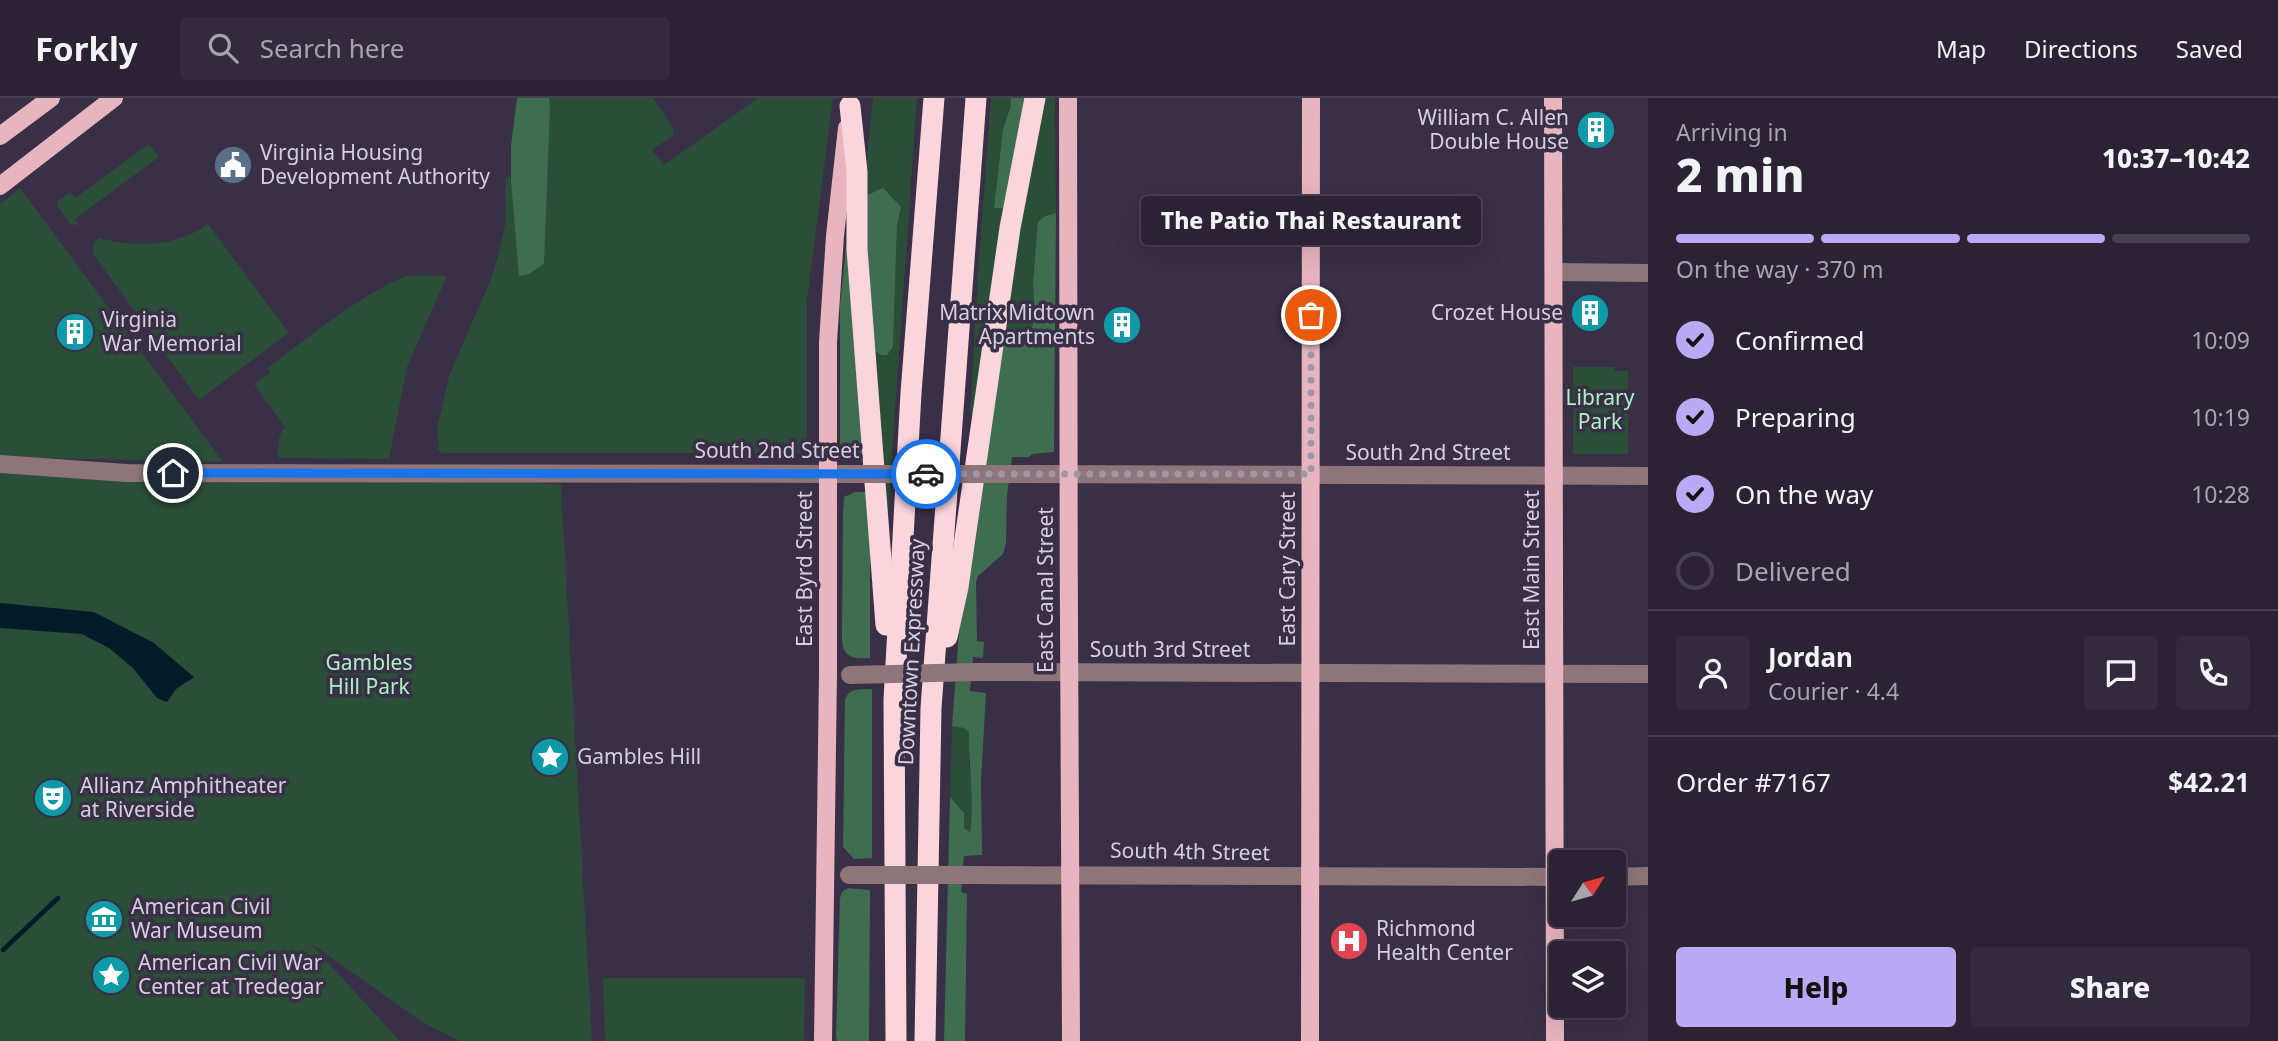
<!DOCTYPE html>
<meta charset="utf-8">
<style>
:root{--surface:#2b2334;--page:#332b3c;--text:#f1f3f6;--muted:#a6a4ac;--line:#47404f;--accent:#baaaf6}
body{margin:0;font-family:"Noto Sans",sans-serif;background:var(--page);color:var(--text);height:100vh;display:flex;flex-direction:column;font-size:26px;white-space:nowrap}
*{box-sizing:border-box;margin:0}
p{font-size:23px;color:var(--muted)}
.icon{flex:none;width:38px;height:38px;fill:none;stroke:currentColor;stroke-width:2;stroke-linecap:round;stroke-linejoin:round}
.map{position:relative;flex:1;overflow:hidden}
.panel{display:flex;flex-direction:column;background:var(--surface);width:630px}
.panel>*{flex:none}
.needle{width:46px;rotate:53deg}
.fabs{position:absolute;left:1549px;top:752px;display:grid;gap:14px}
.fabs a{display:grid;place-items:center;width:77px;height:77px;border-radius:7px;background:var(--surface);box-shadow:0 7px 28px #0002,0 0 0 2px var(--line);font-size:35px}
.pin{position:absolute;display:grid;place-items:center;width:60px;height:60px;color:#fff;margin:-30px;border:4px solid #fff;border-radius:50%;box-shadow:0 2px 7px #0007}
.courier{position:absolute;display:grid;place-items:center;width:70px;height:70px;margin:-35px;border:5px solid #1a73e8;border-radius:50%;background:#fff;color:#222;box-shadow:0 2px 9px #0007}
.bubble{position:absolute;height:49px;border-radius:7px;background:var(--surface);box-shadow:0 7px 28px #0002,0 0 0 2px var(--line);font-size:23px;font-weight:800;line-height:49px;text-align:center}
.summary em{font-style:normal;font-weight:800}
.summary div{display:flex;flex-direction:column-reverse}
.summary{display:flex;align-items:center;justify-content:space-between;height:119px;padding:0 28px}
h1{font-size:46px;font-weight:800;line-height:52px}
.bar{display:grid;grid-template-columns:repeat(4,1fr);gap:10px 7px;align-content:center;height:84px;padding:0 28px}
.bar i{height:9px;border-radius:5px;background:var(--line)}
.bar .current{background:var(--accent)}
.bar p{grid-column:span 4}
.line{display:flex;align-items:center;gap:18px;padding:0 28px;border-top:2px solid var(--line)}
.line div{flex:1}
.round{display:grid;place-items:center;flex:none;width:74px;height:74px;border-radius:7px;background:var(--page)}
ol{padding:0 28px;list-style:none}
li{display:flex;align-items:center;gap:21px;height:77px}
li p{margin-inline-start:auto}
li .icon{padding:7px;border-radius:50%;background:var(--accent);color:#111;stroke-width:4}
li:last-child{color:var(--muted)}
li i{width:38px;height:38px;border:4px solid var(--line);border-radius:50%}
.action{display:flex;gap:14px;margin-top:auto;padding:14px 28px}
.action a{flex:1;height:80px;border-radius:7px;background:var(--accent);color:#111;font-size:28px;font-weight:800;line-height:80px;text-align:center}
.action a+a{background:var(--page);color:var(--text)}
header{display:flex;align-items:center;gap:42px;box-sizing:border-box;height:98px;padding:0 35px;background:var(--surface);border-bottom:2px solid var(--line)}
header strong{font-size:33px}
nav{display:flex;gap:38px;margin-inline-start:auto;font-size:24px}
.search{width:490px;height:63px;background:var(--page);display:flex;align-items:center;gap:18px;box-sizing:border-box;padding:0 24px;border-radius:7px;color:var(--muted);font-size:26px}
main{display:flex;flex:1;min-height:0}
.map>svg:first-child{display:block}
.green{fill:#2a4e37}
.forest{fill:#3f6d4f}
.water{fill:#021b29}
.lines{fill:none;stroke-linecap:round;stroke-linejoin:round}
.stream{stroke:#021b29;stroke-width:4.5}
.minor{stroke:#8e757a;stroke-width:18}
.major{stroke:#e7b4bf;stroke-width:18}
.highway{stroke:#fad5dc;stroke-width:21}
.minor-bridge{stroke:#8e757a;stroke-width:18}
.done{stroke:#9e97a9;stroke-width:7;stroke-dasharray:0 12.6}
.route{stroke:#1a73e8;stroke-width:9}
.labels{text-anchor:middle;stroke-width:7;stroke-linejoin:round;paint-order:stroke}
.poi-label{font-size:21px;fill:#d5cfde;stroke:#392f46;text-anchor:start}
.park-label{font-size:21px;fill:#aaf3c1;stroke:#392f46}
.street-label{font-size:21px;fill:#d5cfde;stroke:#392f46}
</style>
<header>
<strong>Forkly</strong>
<div class="search"><svg class="icon" aria-label="search" viewBox="0 0 24 24"><circle cx="10" cy="10" r="6"/><path d="M15 15l6 6"/></svg>Search here</div>
<nav><a>Map</a><a>Directions</a><a>Saved</a></nav>
</header>
<main>
<div class="map">
<svg width="1648" height="943" viewBox="0 0 1648 943">
<rect width="100%" height="100%" fill="#392f46"/>
<g class="green">
<polygon points="549,0 653,0 674,31 674,37 652,52 664,67 758,0 833,0 807,203 807,355 442,355 438,351 437,331 449,278 491,181 498,158 505,127 506,80 509,78 511,83 550,9"/>
<polygon points="873,0 917,0 886,442 873,251 893,249 897,127 901,109 863,99"/>
<path d="M991,0H1011C1010,12 1005,22 1003,34C1000,54 1000,73 995,92L1007,110L975,316L970,317L978,175Z"/>
<path d="M1041,0H1055L1056,115L1045,118C1037,140 1033,161 1033,185C1033,200 1037,215 1032,230L1003,240L1020,121Z"/>
<polygon points="149,46 159,59 75,121 79,127 70,126 57,108 59,102 70,94 75,100"/>
<polygon points="20,90 223,364 0,359 0,106"/>
<path d="M208,126L289,235L199,302L93,156C92,149 93,145 99,140C136,150 176,149 208,126Z"/>
<path d="M406,178H447L407,269L389,361L279,360C275,352 279,335 285,329L254,286L270,275L267,270C312,237 355,200 406,178Z"/>
<polygon points="1573,269 1614,269 1614,273 1628,273 1628,356 1573,356"/>
<polygon points="0,367 415,374 561,387 592,943 460,943 425,926 309,844 400,943 0,943"/>
<polygon points="952,628 964,630 969,634 969,667 973,697 970,734 964,730 964,715 950,699"/>
<polygon points="603,880 805,880 804,943 605,943"/>
</g>
<g class="forest">
<polygon points="517,0 549,0 550,9 544,166 529,176 519,178 511,83 511,48"/>
<polygon points="1011,0 1028,0 1007,110 994,110 1003,31 1010,10"/>
<polygon points="883,90 901,109 897,127 893,249 887,257 881,257 873,251 863,99"/>
<path d="M1056,115L1054,354L1032,356L1029,359H1012L1007,397L1006,445L1003,456L978,478L976,484L977,543L984,544L983,560L973,559L970,593L986,595L981,683L982,757L964,758L961,794L967,796L965,943H944L950,699L964,715V730L970,734C975,700 968,668 969,634L964,630L952,628L959,534L975,448L1003,240L1009,236L1032,229L1035,219L1033,183L1038,124L1045,118Z"/>
<polygon points="848,128 865,358 848,358 840,346 840,208"/>
<path d="M855,394H870V560C854,561 843,560 842,542L843,413L844,399Z"/>
<path d="M872,591V760L854,761L843,749L845,601C850,589 861,592 872,591Z"/>
<polygon points="848,790 870,792 869,943 837,943 836,938 840,800 842,794"/>
</g>
<polygon class="water" points="0,505 94,514 154,545 194,579 176,591 167,604 157,600 133,570 109,550 82,536 0,530"/>
<g class="lines">
<polyline class="stream" points="3,852 58,800"/>
<g class="minor">
<polyline points="1554,174 1648,175"/>
<polyline points="0,366 126,375 859,376"/>
<polyline points="1019,376 1648,378"/>
<polyline points="978,574 1648,576"/>
<polyline points="970,777 1561,779"/>
<polyline points="1614,779 1648,778"/>
</g>
<g class="major">
<path d="M1068,0C1069,314 1068,629 1071,943"/>
<polyline points="1553,0 1555,943"/>
<polyline points="0,38 51,0"/>
<polyline points="0,88 114,0"/>
<polyline points="823,943 828,575 828,244 835,138 847,30"/>
<polyline points="1310,943 1311,0"/>
</g>
<g class="highway">
<polyline points="850,8 857,74 857,151 886,527"/>
<polyline points="947,539 958,489 1010,130 1035,0"/>
<polyline points="896,943 894,602 911,295 934,0"/>
<polyline points="925,943 931,610 976,0"/>
</g>
<g class="minor-bridge">
<polyline points="859,376 1019,376"/>
<polyline points="850,577 978,574"/>
<polyline points="849,777 970,777"/>
</g>
</g>
<g class="lines">
<polyline class="done" points="926,376 1311,376 1311,217"/>
<polyline class="route" points="173,375 926,376"/>
</g>
<defs>
<g id="building-disc" transform="scale(2.0125)"><circle r="9.5" fill="#0f9aa8" stroke="#392f46"/><path d="M-4-6H4V6H1V3H-1V6H-4ZM-2.5-4.3h1.7v1.8h-1.7ZM.8-4.3h1.7v1.8H.8ZM-2.5-1h1.7V.8h-1.7ZM.8-1h1.7V.8H.8Z" fill="#fff"/></g>
<g id="civic-disc" transform="scale(2.0125)"><circle r="9.5" fill="#5c6f8a" stroke="#392f46"/><path d="M-.6-6.5H3V-4.5H.6V-3L4-1V1h2V6H-6V1h2V-1L-.6-3ZM-1.2 2.5V6h2.4V2.5Z" fill="#fff"/></g>
<g id="sight-disc" transform="scale(2.0125)"><circle r="9.5" fill="#0f9aa8" stroke="#392f46"/><path d="M0-6L1.8-2.2L6-1.7L2.9 1.2L3.7 5.4L0 3.3L-3.7 5.4L-2.9 1.2L-6-1.7L-1.8-2.2Z" fill="#fff"/></g>
<g id="theatre-disc" transform="scale(2.0125)"><circle r="9.5" fill="#0f9aa8" stroke="#392f46"/><path d="M-5-5.5Q0-4 5-5.5V0Q5 5 0 6Q-5 5-5 0ZM-3.3-2.5H-1v1.5H-3.3ZM1-2.5H3.3v1.5H1ZM-2.8 1Q0 5.5 2.8 1Z" fill="#fff"/></g>
<g id="museum-disc" transform="scale(2.0125)"><circle r="9.5" fill="#0f9aa8" stroke="#392f46"/><path d="M0-6L6-3V-2H-6V-3ZM-5-1h2V3h-2ZM-1-1h2V3h-2ZM3-1h2V3H3ZM-6 4H6V6H-6Z" fill="#fff"/></g>
<g id="hospital-disc" transform="scale(2.0125)"><circle r="9.5" fill="#e0444e" stroke="#392f46"/><path d="M-5-5h3v3.5h4V-5h3V5h-3V1.5h-4V5h-3Z" fill="#fff"/></g>
</defs>
<g fill-rule="evenodd">
<use href="#building-disc" x="1596" y="32"/>
<use href="#civic-disc" x="233" y="67"/>
<use href="#building-disc" x="1590" y="215"/>
<use href="#building-disc" x="1122" y="227"/>
<use href="#building-disc" x="75" y="234"/>
<use href="#sight-disc" x="550" y="659"/>
<use href="#theatre-disc" x="53" y="700"/>
<use href="#museum-disc" x="104" y="821"/>
<use href="#hospital-disc" x="1349" y="843"/>
<use href="#sight-disc" x="111" y="877"/>
</g>
<g class="labels">
<g class="poi-label">
<text x="1569" y="27" text-anchor="end">William C. Allen<tspan x="1569" dy="24">Double House</tspan></text>
<text x="260" y="62">Virginia Housing<tspan x="260" dy="24">Development Authority</tspan></text>
<text x="1095" y="222" text-anchor="end">Matrix Midtown<tspan x="1095" dy="24">Apartments</tspan></text>
<text x="1563" y="222" text-anchor="end">Crozet House</text>
<text x="102" y="229">Virginia<tspan x="102" dy="24">War Memorial</tspan></text>
<text x="577" y="666">Gambles Hill</text>
<text x="80" y="695">Allianz Amphitheater<tspan x="80" dy="24">at Riverside</tspan></text>
<text x="131" y="816">American Civil<tspan x="131" dy="24">War Museum</tspan></text>
<text x="1376" y="838">Richmond<tspan x="1376" dy="24">Health Center</tspan></text>
<text x="138" y="872">American Civil War<tspan x="138" dy="24">Center at Tredegar</tspan></text>
</g>
<g class="park-label">
<text x="1600" y="307">Library<tspan x="1600" dy="24">Park</tspan></text>
<text x="369" y="572">Gambles<tspan x="369" dy="24">Hill Park</tspan></text>
</g>
<g class="street-label">
<text x="777" y="360">South 2nd Street</text>
<text x="1428" y="362">South 2nd Street</text>
<text transform="translate(805 471) rotate(-90)" y="7">East Byrd Street</text>
<text transform="translate(1288 471) rotate(-90)" y="7">East Cary Street</text>
<text transform="translate(1532 472) rotate(-90)" y="7">East Main Street</text>
<text transform="translate(1046 492) rotate(-90)" y="7">East Canal Street</text>
<text x="1170" y="559">South 3rd Street</text>
<text transform="translate(912 554) rotate(-87)" y="7">Downtown Expressway</text>
<text transform="translate(1190 754) rotate(1)" y="7">South 4th Street</text>
</g>
</g>
</svg>
<div class="fabs">
<a><svg class="needle" viewBox="-14 -14 28 28"><path d="M0-13l5 13h-10z" fill="#e53935"/><path d="M0 13l5-13h-10z" fill="#a6a4ac"/></svg></a>
<a><svg class="icon" aria-label="layers" viewBox="0 0 24 24"><path d="M12 4l9 5-9 5-9-5zM3 14l9 5 9-5"/></svg></a>
</div>
<div class="pin" style="left:1311px;top:217px;background:#ea580c"><svg class="icon" aria-label="bag" viewBox="0 0 24 24"><path d="M5 8h14l-1 12H6zM9 8a3 3 0 0 1 6 0"/></svg></div>
<div class="pin" style="left:173px;top:375px;background:#1f2937"><svg class="icon" aria-label="home" viewBox="0 0 24 24"><path d="M3 11l9-7 9 7M6 9v11h12V9"/></svg></div>
<div class="courier" style="left:926px;top:376px"><svg class="icon" aria-label="car" viewBox="0 0 24 24"><path d="M5 17H2v-5l4-1 3-4h7l3 4 3 1v5h-3M9 17h6M6 11h13"/><circle cx="7" cy="17" r="2"/><circle cx="17" cy="17" r="2"/></svg></div>
<div class="bubble" style="left:1141px;top:98px;width:340px">The Patio Thai Restaurant</div>
</div>
<section class="panel">
<div class="summary"><div><h1>2 min</h1><p>Arriving in</p></div><em>10:37–10:42</em></div>
<div class="bar"><i class="current"></i><i class="current"></i><i class="current"></i><i></i><p>On the way · 370 m</p></div>
<ol>
<li><svg class="icon" aria-label="check" viewBox="0 0 24 24"><path d="M5 12l5 5 9-10"/></svg>Confirmed<p>10:09</p></li>
<li><svg class="icon" aria-label="check" viewBox="0 0 24 24"><path d="M5 12l5 5 9-10"/></svg>Preparing<p>10:19</p></li>
<li><svg class="icon" aria-label="check" viewBox="0 0 24 24"><path d="M5 12l5 5 9-10"/></svg>On the way<p>10:28</p></li>
<li><i></i>Delivered</li>
</ol>
<div class="line" style="height:126px"><a class="round"><svg class="icon" aria-label="person" viewBox="0 0 24 24"><circle cx="12" cy="8" r="4"/><path d="M4 21q1-7 8-7t8 7"/></svg></a><div><b>Jordan</b><p>Courier · 4.4</p></div><a class="round"><svg class="icon" aria-label="chat" viewBox="0 0 24 24"><path d="M4 5h16v11H9l-5 4z"/></svg></a><a class="round"><svg class="icon" aria-label="phone" viewBox="0 0 24 24"><path d="M5 4h4l2 5-3 2q2 4 5 5l2-3 5 2v4C11 20 4 13 5 4z"/></svg></a></div>
<div class="line" style="height:91px"><div>Order #7167</div><b>$42.21</b></div>
<div class="action"><a>Help</a><a>Share</a></div>
</section>
</main>
